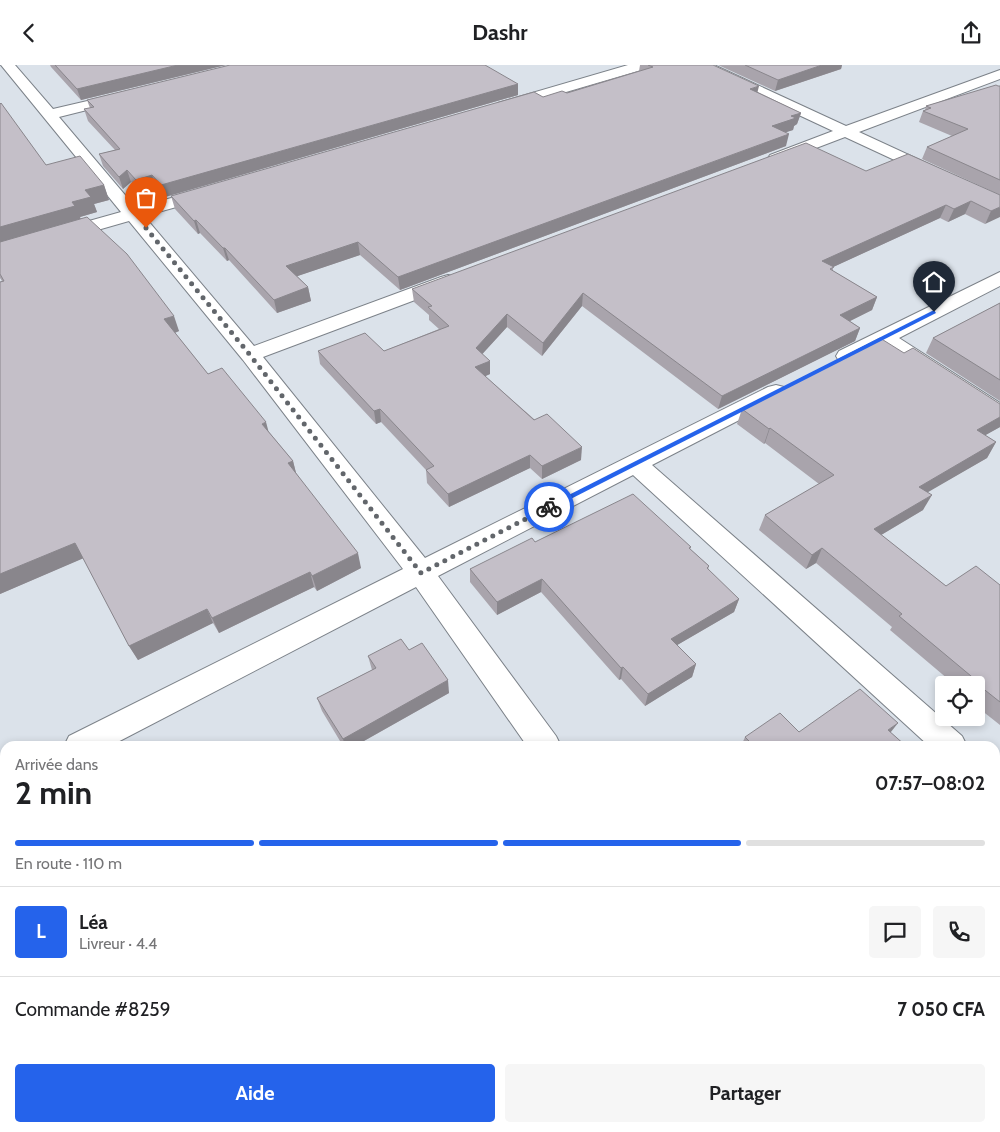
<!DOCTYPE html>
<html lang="fr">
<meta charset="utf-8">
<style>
:root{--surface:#fff;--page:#f6f6f6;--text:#202124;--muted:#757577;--line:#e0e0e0;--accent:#2563eb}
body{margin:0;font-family:Cabin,sans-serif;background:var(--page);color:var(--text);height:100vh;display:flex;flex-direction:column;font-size:19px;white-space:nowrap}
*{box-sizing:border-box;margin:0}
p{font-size:16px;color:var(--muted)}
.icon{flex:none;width:28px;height:28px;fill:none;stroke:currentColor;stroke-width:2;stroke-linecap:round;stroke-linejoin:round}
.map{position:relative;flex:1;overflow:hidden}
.drawer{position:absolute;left:0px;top:676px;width:1000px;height:391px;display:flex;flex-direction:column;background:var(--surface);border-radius:15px 15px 0 0;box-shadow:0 2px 8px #0003}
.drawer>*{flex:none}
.buttons{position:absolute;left:935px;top:611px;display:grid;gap:10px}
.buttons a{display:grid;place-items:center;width:50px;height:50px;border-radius:5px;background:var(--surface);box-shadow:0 2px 8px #0003;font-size:25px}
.pin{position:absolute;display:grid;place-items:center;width:42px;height:42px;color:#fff;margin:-51px -21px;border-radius:50% 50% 50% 0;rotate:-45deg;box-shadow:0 0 5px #0007}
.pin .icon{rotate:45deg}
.courier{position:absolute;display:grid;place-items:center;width:50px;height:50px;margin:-25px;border:4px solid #2563eb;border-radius:50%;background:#fff;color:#222;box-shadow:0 1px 6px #0007}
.summary em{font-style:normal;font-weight:700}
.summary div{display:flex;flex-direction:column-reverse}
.summary{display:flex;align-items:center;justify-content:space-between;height:85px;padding:0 15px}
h1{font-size:32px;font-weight:700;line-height:38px}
.bar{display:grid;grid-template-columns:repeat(4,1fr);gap:8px 5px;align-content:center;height:60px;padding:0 15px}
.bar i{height:6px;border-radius:4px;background:var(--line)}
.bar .active{background:var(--accent)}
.bar p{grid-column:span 4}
.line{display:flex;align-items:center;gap:12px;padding:0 15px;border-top:1px solid var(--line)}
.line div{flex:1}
.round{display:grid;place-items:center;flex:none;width:52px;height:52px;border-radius:5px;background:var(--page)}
.button{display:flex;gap:10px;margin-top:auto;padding:10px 15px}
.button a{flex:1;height:58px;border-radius:5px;background:var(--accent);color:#fff;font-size:20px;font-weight:700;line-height:58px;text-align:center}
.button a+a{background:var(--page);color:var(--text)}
header{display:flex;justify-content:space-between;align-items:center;height:65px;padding:0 15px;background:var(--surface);font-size:22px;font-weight:700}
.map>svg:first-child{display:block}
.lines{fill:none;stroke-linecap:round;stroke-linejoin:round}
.street-casing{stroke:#7c8289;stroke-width:2}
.street{fill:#fff;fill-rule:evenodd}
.wall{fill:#a9a4ac}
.shaded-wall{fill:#89868c}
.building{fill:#c4bfc8;stroke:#89868c}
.route{fill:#2563eb}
.done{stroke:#62666b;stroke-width:5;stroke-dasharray:0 9}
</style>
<header><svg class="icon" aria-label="back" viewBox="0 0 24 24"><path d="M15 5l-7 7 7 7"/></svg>Dashr<svg class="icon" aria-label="share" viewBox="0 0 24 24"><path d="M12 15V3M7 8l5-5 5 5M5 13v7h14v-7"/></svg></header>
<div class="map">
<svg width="1000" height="1067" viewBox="0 0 1000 1067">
<rect width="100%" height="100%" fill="#dbe2ea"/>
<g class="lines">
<g class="street-casing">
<g id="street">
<polygon points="1,0 15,0 53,44 126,27 131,28 133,31 131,34 59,52 136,143 210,122 216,123 219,127 216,131 144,151 254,281 441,212 448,210 455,212 458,216 455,220 263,292 425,493 768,322 776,320 784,322 787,327 784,332 652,400 962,671 967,681 929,681 633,410 438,511 556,671 561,681 527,681 416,522 110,681 64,681 69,671 403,504 243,295 129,156 0,193 0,181 121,147"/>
<polygon points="628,0 650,0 648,3 508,44 498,44 496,41 498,38"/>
<polygon points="696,0 714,0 846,61 1000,5 1000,14 859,67 1000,132 1000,144 845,72 782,96 770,96 768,93 770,90 833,66 698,3"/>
<polygon points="1000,207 1000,221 899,273 1000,338 1000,355 992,353 883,281 855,296 847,297 839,296 836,291 839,286"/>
<polygon points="5,704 5,735 0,737 0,706"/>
<polygon points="995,706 1000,708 1000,740 995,738"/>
<polygon points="351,1062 396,1062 395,1067 349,1067"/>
</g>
</g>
<use href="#street" class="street"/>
</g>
<g class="wall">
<polygon points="50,0 226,0 81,35 51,2"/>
<polygon points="640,0 713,0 758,27 801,48 797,59 794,61 793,65 785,67 786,81 400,225 360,190 297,211 308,222 311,236 277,248 229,195 227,196 200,168 198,169 175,144 171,131 543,32 567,28 639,6"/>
<polygon points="718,0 842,0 841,4 775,26"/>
<polygon points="518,19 518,30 165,132 156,122 140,126 131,117 123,124 103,101 99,89 115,85 88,56 84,44 90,43 87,35"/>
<polygon points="998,21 1000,21 1000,130 922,94 927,82 952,71 919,57 923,46 925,45 926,41"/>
<polygon points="0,39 46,100 104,120 109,135 94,139 97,147 80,152 81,154 179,266 175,268 208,309 269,367 293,396 296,408 361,503 317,526 314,522 219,568 213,558 138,595 129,581 83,493 0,529 0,217 2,216 0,213"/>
<polygon points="866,106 1000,130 985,159 965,149 948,157 940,153 833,202 833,206 877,232 872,245 850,256 860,263 855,276 718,344 582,241 542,291 507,262 482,289 490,309 485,311 581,395 542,414 530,403 449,442 427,418 426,405 381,357 376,359 320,299 318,286 384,286 439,264 429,255 429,250 414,237 412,224"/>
<polygon points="1000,238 1000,336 926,288 933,273"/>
<polygon points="904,288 1000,339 1000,362 985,370 996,377 987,393 927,427 923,445 881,470 946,521 1000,520 1000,660 976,641 976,620 955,620 890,565 892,562 816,498 806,504 759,465 765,450 819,419 765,378 764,379 737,359 742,344"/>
<polygon points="535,477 691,482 690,484 709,501 708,505 739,534 734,547 677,580 696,599 692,612 645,641 621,614 619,615 541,527 497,550 470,517 470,504"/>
<polygon points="409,585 449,628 355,681 343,681 322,646 317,633 372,605 368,591"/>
<polygon points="799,667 890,667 906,681 741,681 745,672"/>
<polygon points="1000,803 1000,1067 858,1067 863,1062 995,1062 995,808"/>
</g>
<g class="shaded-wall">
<polygon points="178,0 226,0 81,35 77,24"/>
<polygon points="822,0 842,0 841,4 775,26 778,15"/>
<polygon points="518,19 518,30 165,132 161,120"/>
<polygon points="759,21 756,33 750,24"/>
<polygon points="801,48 797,59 794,61 793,65 769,73 772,61 791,51"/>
<polygon points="789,69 786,81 400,225 398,212"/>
<polygon points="127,105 131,117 123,124 119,112"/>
<polygon points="152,110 156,122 140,126 136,115"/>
<polygon points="104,120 109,135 94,139 97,147 80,152 81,156 0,179 0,162 72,137 85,125"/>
<polygon points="971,136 965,149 948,157 954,144"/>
<polygon points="946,140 940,153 818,209 822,196"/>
<polygon points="1000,142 1000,152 985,159 991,146"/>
<polygon points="196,155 200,168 198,169 194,156"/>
<polygon points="358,177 360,190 289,214 286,201"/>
<polygon points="223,183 225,183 229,195 227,196"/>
<polygon points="308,222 311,236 277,248 274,235"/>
<polygon points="583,228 582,241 542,291 543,278"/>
<polygon points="877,232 872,245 836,263 840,250"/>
<polygon points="507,249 507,262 476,296 476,283"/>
<polygon points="174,251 179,266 169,270 164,254"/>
<polygon points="860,263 855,276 718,344 722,331"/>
<polygon points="490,296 490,309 475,316 475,302"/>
<polygon points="380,344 381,357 376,359 374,346"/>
<polygon points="1000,352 1000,362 968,380 977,365"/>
<polygon points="266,357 270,372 262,359"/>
<polygon points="770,363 765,378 764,379 769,364"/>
<polygon points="996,377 987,393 911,437 919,422"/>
<polygon points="582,382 581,395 542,414 542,401"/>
<polygon points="530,390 530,403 449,442 448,429"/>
<polygon points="293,396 297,412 288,398"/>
<polygon points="932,430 923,445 866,479 874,464"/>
<polygon points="75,478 84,493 0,529 0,509"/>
<polygon points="822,483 816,498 806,504 812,490"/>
<polygon points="358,488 361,503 317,526 312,511"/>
<polygon points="310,507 314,522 219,568 212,553"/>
<polygon points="542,514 541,527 497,550 497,537"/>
<polygon points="739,534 734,547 667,586 671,574"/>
<polygon points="207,544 213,558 138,595 129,581"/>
<polygon points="696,599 692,612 645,641 648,629"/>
<polygon points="623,602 621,614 619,615 621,603"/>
<polygon points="448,615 449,628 355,681 345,681 343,674"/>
<polygon points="898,658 887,672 888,665"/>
<polygon points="0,1048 5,1067 0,1067"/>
</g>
<g class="building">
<polygon points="55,0 178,0 77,24"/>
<polygon points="230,0 485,0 518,19 161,120 152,110 136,115 127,105 119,112 99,89 120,84 84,44 94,42 87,35"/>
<polygon points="648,0 713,0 759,21 750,24 801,48 791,51 796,53 772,61 789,69 398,212 358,177 286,201 308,222 274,235 225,183 223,183 196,155 194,156 171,131 534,27 543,32 562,26 567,28 653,2"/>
<polygon points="745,0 822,0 778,15"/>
<polygon points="996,20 998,21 1000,21 1000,115 927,82 968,64 923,46 931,43 926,41"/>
<polygon points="1,38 46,100 80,91 104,120 85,125 91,132 72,137 75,141 0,162 0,39"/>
<polygon points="806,78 866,106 908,89 1000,130 1000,142 991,146 971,136 954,144 946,140 822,196 834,202 830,204 877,232 840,250 860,263 722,331 583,228 543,278 507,249 476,283 490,296 475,302 534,355 547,349 582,382 542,401 530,390 448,429 426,405 434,401 380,344 374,346 318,286 365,268 384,286 449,261 428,242 432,241 412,224"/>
<polygon points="87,152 127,189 174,251 164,254 208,309 222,303 266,357 262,359 293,396 288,398 358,488 312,511 310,507 212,553 207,544 129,581 75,478 0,509 0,217 4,216 0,209 0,177"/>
<polygon points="1000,238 1000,315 933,273"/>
<polygon points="880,273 904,288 913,283 1000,339 1000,352 977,365 996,377 919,422 932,430 874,464 946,521 976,501 1000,520 1000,637 976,618 977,616 899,551 902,549 822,483 812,490 765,450 834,410 770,363 769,364 742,344"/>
<polygon points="633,429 691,482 689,483 709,501 707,503 739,534 671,574 696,599 648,629 623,602 621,603 542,514 497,537 470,504 532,473 535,477"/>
<polygon points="401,574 409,585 422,578 448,615 343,674 317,633 376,603 368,591"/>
<polygon points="860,624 898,658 888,665 906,681 754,681 745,672 780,648 799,667"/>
<polygon points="1000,807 1000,1067 866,1067 871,1062 995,1062 995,812"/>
</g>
<polygon class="route" points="934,245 936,248 551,444 546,444 545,442"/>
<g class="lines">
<polyline class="done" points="146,163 250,290 421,508 549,442"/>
</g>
</svg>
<div class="buttons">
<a><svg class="icon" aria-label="locate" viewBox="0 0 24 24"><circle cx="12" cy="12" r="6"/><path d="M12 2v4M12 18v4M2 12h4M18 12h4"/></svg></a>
</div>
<div class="pin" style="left:146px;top:163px;background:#ea580c"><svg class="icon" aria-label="bag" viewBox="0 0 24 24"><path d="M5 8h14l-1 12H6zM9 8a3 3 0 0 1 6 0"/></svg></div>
<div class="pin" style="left:934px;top:247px;background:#1f2937"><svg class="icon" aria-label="home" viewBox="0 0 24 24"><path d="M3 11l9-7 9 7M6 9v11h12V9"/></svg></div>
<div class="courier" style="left:549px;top:442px"><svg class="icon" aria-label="bike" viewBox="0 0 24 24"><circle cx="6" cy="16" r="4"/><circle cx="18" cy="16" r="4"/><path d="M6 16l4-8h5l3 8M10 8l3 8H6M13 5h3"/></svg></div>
<section class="drawer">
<div class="summary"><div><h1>2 min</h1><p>Arrivée dans</p></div><em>07:57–08:02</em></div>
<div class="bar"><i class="active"></i><i class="active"></i><i class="active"></i><i></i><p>En route · 110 m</p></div>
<div class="line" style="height:90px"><b class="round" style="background:var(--accent);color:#fff">L</b><div><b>Léa</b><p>Livreur · 4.4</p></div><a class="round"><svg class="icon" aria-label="chat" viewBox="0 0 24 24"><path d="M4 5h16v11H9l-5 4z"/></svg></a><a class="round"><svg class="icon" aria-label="phone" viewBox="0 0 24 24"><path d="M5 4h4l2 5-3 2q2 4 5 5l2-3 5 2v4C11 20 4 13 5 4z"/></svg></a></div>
<div class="line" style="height:65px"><div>Commande #8259</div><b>7 050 CFA</b></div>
<div class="button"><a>Aide</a><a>Partager</a></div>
</section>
</div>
